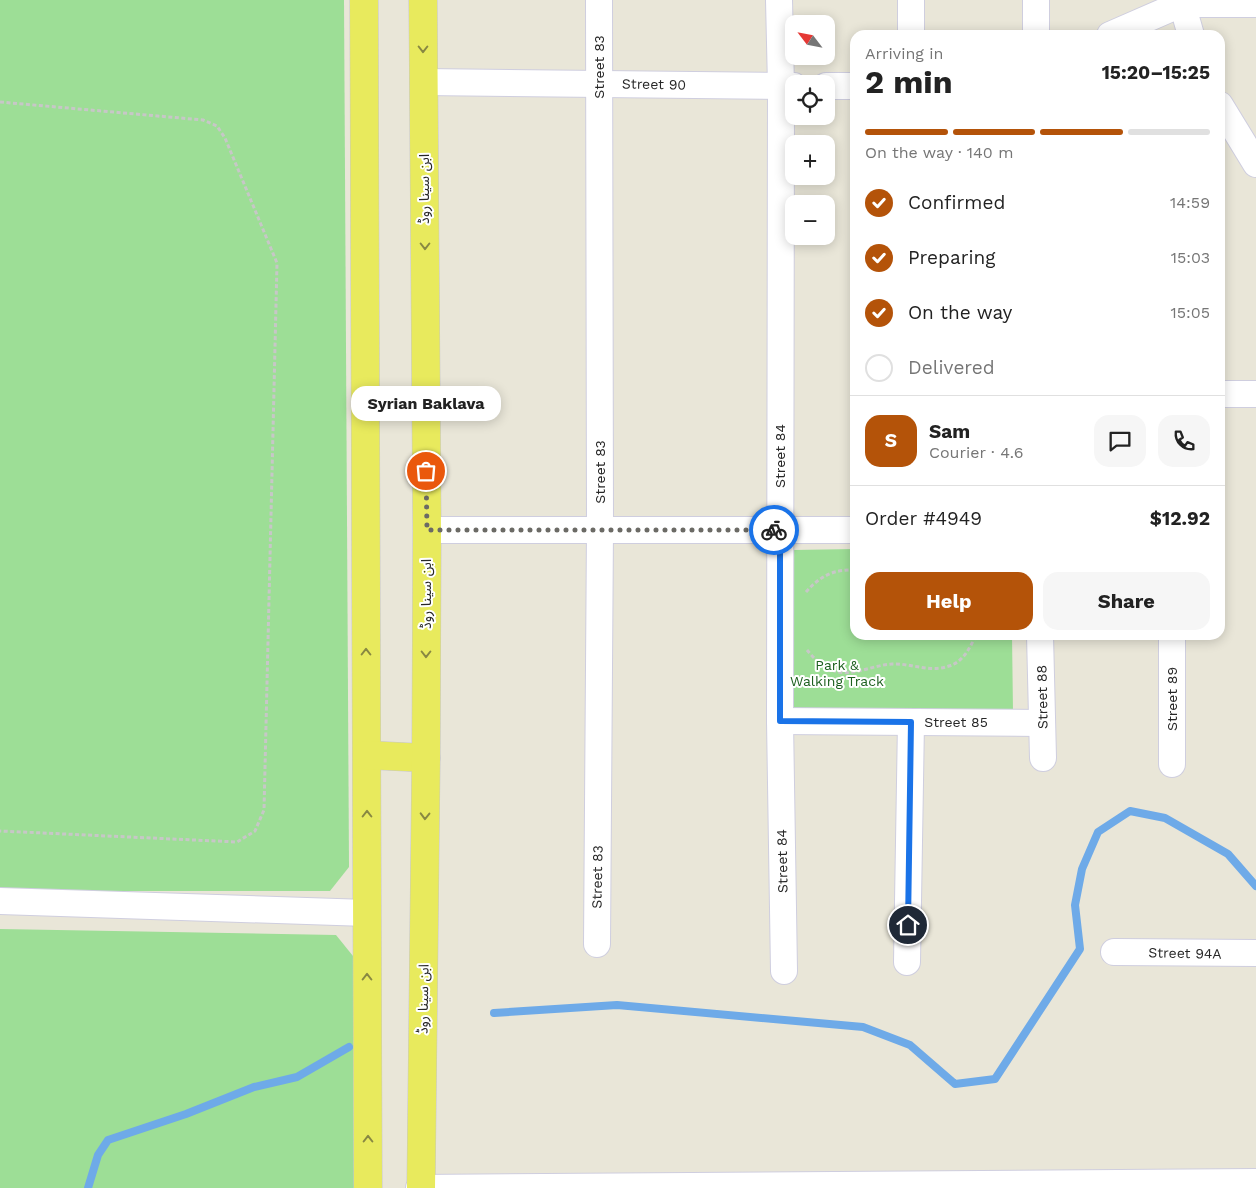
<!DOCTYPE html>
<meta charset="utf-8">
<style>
:root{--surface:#fff;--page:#f6f6f6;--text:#222;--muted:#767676;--line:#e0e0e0;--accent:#b45309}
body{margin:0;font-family:"Work Sans","Noto Sans Arabic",sans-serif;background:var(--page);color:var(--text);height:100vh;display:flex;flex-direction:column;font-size:19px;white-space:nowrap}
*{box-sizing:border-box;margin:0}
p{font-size:16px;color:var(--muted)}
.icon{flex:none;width:28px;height:28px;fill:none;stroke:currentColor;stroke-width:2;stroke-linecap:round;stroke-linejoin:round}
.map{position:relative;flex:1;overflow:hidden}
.details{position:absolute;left:850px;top:30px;width:375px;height:610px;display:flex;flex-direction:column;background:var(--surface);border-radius:15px;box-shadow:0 2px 12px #0003}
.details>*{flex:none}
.needle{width:32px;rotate:302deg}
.tools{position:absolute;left:785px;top:15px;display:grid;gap:10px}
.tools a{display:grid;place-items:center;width:50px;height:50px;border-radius:10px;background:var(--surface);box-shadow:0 2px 12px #0003;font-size:25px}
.pin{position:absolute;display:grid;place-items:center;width:42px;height:42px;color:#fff;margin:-21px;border:2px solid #fff;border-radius:50%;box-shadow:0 1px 5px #0007}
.courier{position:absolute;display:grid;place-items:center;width:50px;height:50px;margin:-25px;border:4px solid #1a73e8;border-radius:50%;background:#fff;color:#222;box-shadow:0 1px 6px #0007}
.bubble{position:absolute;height:35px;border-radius:15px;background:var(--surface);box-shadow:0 2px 12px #0003;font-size:16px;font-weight:700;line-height:35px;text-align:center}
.overview em{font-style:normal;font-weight:700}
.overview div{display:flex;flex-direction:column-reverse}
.overview{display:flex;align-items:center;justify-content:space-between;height:85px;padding:0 15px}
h1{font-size:32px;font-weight:700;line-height:38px}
.bar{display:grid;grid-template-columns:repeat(4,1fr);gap:8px 5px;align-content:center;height:60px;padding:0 15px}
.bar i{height:6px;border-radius:4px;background:var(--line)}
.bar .current{background:var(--accent)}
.bar p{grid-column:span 4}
.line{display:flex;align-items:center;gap:12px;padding:0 15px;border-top:1px solid var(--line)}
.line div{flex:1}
.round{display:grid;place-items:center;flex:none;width:52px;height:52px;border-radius:15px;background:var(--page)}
ol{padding:0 15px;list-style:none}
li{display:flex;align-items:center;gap:15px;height:55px}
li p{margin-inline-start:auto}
li .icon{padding:5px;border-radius:50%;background:var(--accent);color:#fff;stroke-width:4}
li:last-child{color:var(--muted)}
li i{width:28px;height:28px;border:2px solid var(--line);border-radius:50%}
.primary-button{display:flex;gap:10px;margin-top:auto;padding:10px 15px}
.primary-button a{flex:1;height:58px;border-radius:15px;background:var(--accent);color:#fff;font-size:20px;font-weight:700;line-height:58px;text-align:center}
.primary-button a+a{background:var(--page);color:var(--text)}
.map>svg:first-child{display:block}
.green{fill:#9dde96}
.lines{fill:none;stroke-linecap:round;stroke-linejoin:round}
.stream{stroke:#6eaae8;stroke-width:8}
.minor-casing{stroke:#cfcedf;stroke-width:28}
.major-casing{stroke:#c7c7c7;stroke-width:29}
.path{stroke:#c7c7c7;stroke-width:3;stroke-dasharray:4 2.5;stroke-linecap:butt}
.minor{stroke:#fff;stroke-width:26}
.major{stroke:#e8ea5d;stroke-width:28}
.oneway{stroke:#888842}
.done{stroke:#6b6a65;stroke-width:5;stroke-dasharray:0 9}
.route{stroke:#1a73e8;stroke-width:6}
.labels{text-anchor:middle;stroke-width:4;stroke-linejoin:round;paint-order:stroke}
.street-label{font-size:14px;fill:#272727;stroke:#fff}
.park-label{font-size:14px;fill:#1c5f1e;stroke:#fff}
</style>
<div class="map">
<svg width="1256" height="1188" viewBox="0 0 1256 1188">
<rect width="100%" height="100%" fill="#e9e6d8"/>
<g class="green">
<polygon points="0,0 344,0 349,867 330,891 0,891"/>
<polygon points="855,549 855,635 1012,635 1013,712 794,715 793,550"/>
<polygon points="0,929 336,935 353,956 354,1188 0,1188"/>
</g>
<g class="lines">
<g class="stream">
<polyline points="494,1013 617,1005 863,1027 910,1045 955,1084 995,1079 1080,949 1075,905 1082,869 1098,832 1130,811 1165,818 1228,854 1256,886"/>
<polyline points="88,1188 98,1155 108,1140 186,1114 254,1087 297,1077 349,1047"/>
</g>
<g class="minor-casing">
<g id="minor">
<polyline points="779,0 781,86 780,721 784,971"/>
<polyline points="1181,0 1191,35"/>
<polyline points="911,35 911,0"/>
<polyline points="1036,35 1036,0"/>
<polyline points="1110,35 1181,4 1256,4"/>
<polyline points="423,82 794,86"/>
<polyline points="826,86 855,86"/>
<polyline points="1220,105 1256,164"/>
<polyline points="1220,394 1256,394"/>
<polyline points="427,530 855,530"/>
<polyline points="1040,635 1043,758"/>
<polyline points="780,721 1042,723"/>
<polyline points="1172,764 1172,635"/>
<polyline points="0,901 367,913"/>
<polyline points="597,944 600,529 599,0"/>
<polyline points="1114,952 1256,953"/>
<polyline points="907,962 911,722"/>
<polyline points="419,1188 1256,1182"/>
</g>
</g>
<g class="major-casing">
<g id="major">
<polyline points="364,0 368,1188"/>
<polyline points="367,755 426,758"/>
<polyline points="421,1188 426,758 427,530 423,0"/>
</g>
</g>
<g class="path">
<polyline points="0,102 203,120 217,126 225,138 277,263 264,810 255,831 237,842 0,831"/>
<path d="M806,592C820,576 834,569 855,570"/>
<path d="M807,650C815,660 825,669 838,672C856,675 874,665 892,664C911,663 930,673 949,666C963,662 970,648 976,635"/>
</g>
<use href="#minor" class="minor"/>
<use href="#major" class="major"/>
</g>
<defs><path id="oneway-chevron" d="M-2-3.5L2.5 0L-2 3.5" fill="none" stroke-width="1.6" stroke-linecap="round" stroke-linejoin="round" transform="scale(1.25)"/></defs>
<g class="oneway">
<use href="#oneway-chevron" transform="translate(423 49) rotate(90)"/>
<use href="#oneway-chevron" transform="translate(425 246) rotate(90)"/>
<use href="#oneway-chevron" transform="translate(366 652) rotate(-90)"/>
<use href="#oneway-chevron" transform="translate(426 654) rotate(90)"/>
<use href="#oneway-chevron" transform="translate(367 814) rotate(-90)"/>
<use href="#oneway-chevron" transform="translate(425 816) rotate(91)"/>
<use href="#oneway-chevron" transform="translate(367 977) rotate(-90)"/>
<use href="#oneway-chevron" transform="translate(368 1139) rotate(-90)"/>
</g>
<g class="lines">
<polyline class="done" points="426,471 427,530 774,530"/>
<polyline class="route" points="774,530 780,530 780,721 911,722 908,925"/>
</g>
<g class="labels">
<g class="street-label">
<text transform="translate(599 67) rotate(-90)" y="5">Street 83</text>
<text transform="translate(654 84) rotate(1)" y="5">Street 90</text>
<text transform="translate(424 189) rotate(-90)" y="5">ابن سینا روڈ</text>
<text transform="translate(780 456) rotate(-90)" y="5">Street 84</text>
<text transform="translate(600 472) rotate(-90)" y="5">Street 83</text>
<text transform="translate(426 594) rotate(-90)" y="5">ابن سینا روڈ</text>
<text transform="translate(1042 697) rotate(-91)" y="5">Street 88</text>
<text transform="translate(1172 699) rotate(-90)" y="5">Street 89</text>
<text x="956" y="727">Street 85</text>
<text transform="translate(782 861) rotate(-91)" y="5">Street 84</text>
<text transform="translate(597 877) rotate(-89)" y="5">Street 83</text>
<text transform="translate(1185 953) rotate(1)" y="5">Street 94A</text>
<text transform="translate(423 999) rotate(-89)" y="5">ابن سینا روڈ</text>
</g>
<g class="park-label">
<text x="837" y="670">Park &amp;<tspan x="837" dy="16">Walking Track</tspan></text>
</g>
</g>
</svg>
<div class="tools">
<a><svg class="needle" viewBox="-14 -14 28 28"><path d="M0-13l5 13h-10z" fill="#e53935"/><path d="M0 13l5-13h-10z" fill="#767676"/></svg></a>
<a><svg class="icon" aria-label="locate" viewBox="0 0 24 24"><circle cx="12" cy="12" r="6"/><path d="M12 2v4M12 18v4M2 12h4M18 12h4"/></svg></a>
<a>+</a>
<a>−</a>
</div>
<div class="pin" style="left:426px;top:471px;background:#ea580c"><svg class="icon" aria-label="bag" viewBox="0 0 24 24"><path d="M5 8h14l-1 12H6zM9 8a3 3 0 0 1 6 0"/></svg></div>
<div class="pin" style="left:908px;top:925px;background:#1f2937"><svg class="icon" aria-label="home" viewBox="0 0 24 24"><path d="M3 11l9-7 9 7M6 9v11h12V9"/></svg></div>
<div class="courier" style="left:774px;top:530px"><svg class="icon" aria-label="bike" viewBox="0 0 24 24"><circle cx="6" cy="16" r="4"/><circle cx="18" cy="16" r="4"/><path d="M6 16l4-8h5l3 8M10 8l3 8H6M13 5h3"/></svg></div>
<div class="bubble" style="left:351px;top:386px;width:150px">Syrian Baklava</div>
<section class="details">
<div class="overview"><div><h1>2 min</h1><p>Arriving in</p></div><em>15:20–15:25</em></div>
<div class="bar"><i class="current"></i><i class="current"></i><i class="current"></i><i></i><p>On the way · 140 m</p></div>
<ol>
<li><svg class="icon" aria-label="check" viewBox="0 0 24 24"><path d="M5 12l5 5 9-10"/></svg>Confirmed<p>14:59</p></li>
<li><svg class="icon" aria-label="check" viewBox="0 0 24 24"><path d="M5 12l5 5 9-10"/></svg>Preparing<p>15:03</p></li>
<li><svg class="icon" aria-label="check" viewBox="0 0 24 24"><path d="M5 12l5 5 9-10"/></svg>On the way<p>15:05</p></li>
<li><i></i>Delivered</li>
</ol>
<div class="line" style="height:90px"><b class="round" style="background:var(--accent);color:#fff">S</b><div><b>Sam</b><p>Courier · 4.6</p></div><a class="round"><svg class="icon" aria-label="chat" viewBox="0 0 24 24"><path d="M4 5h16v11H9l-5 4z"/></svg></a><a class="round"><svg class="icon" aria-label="phone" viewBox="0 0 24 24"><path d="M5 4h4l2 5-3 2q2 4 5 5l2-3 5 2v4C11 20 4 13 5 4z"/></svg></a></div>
<div class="line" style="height:65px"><div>Order #4949</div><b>$12.92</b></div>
<div class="primary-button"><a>Help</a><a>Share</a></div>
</section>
</div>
